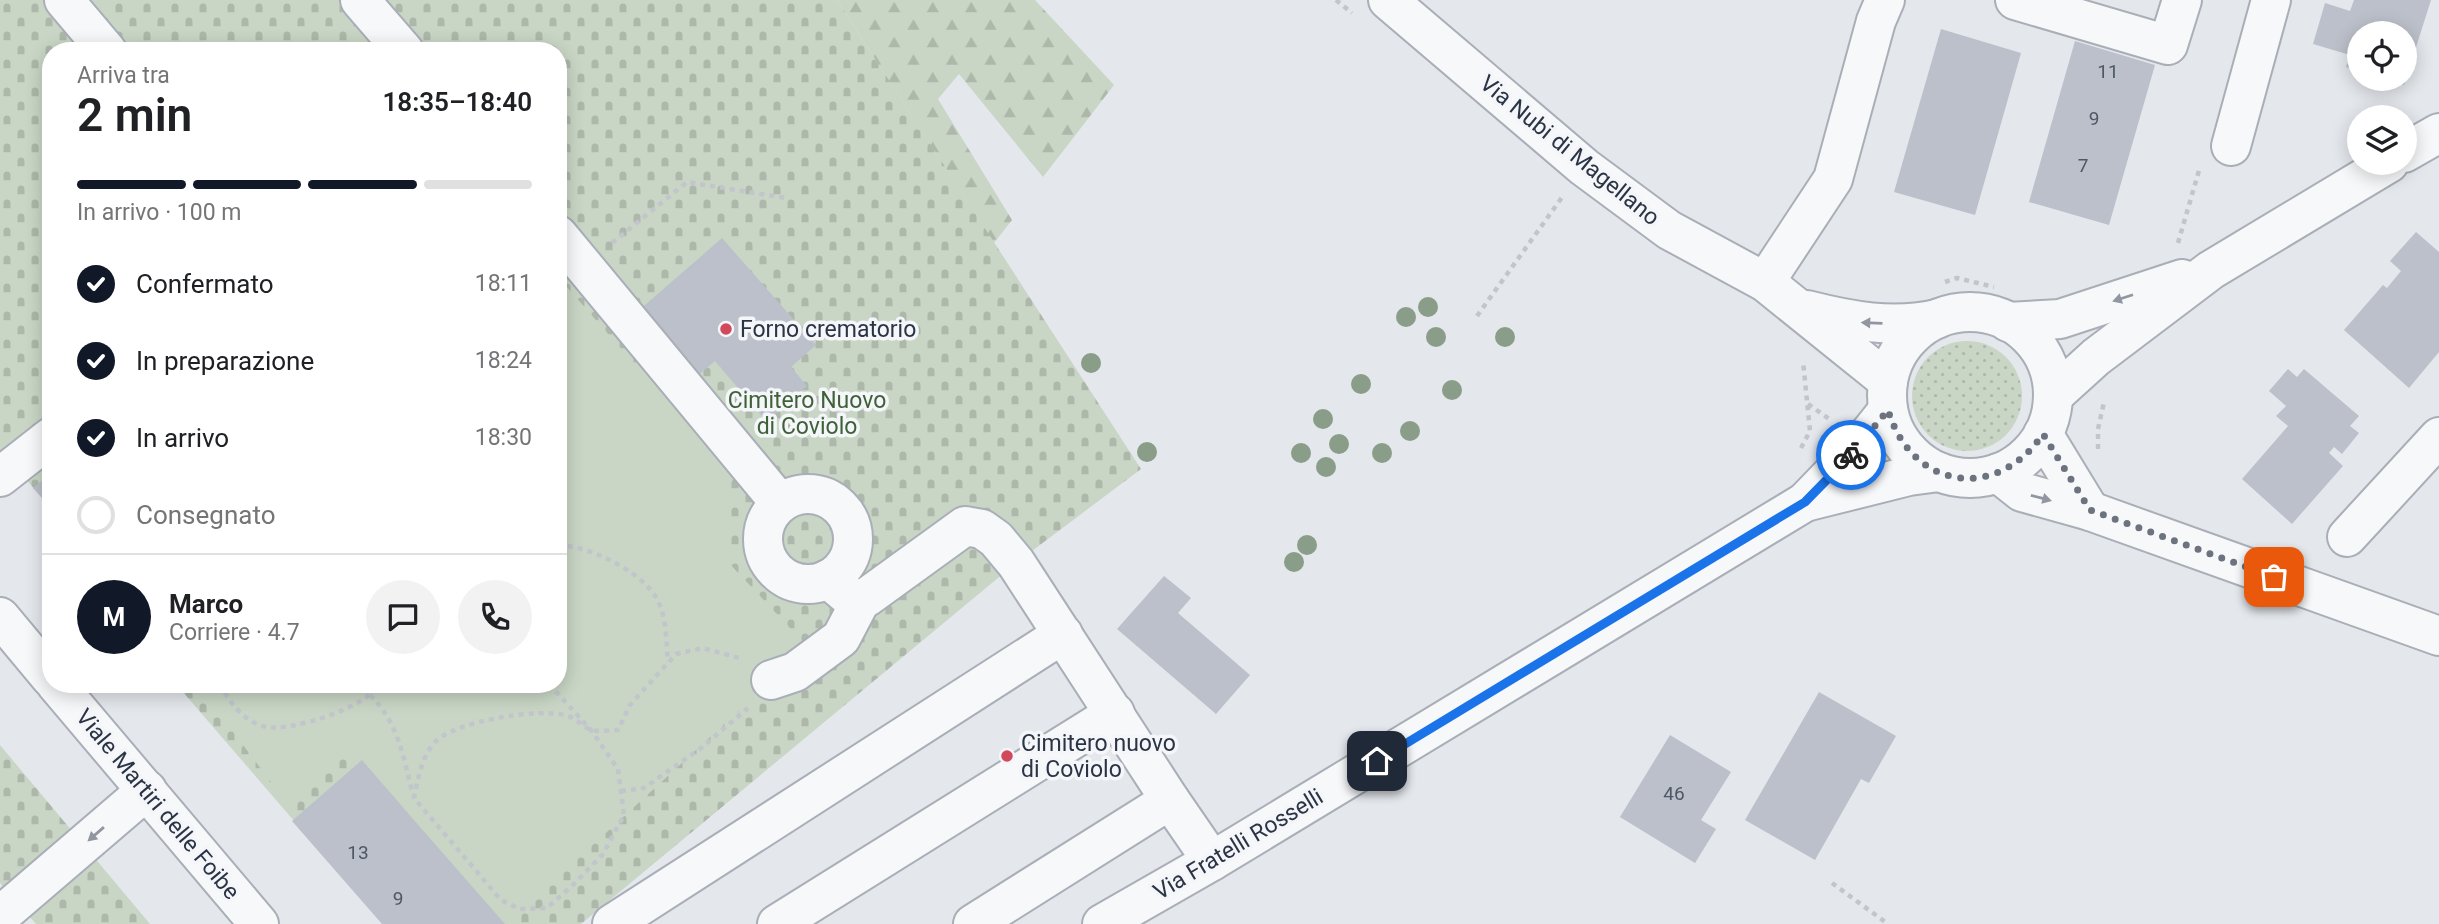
<!DOCTYPE html>
<html lang="it">
<meta charset="utf-8">
<style>
:root{--surface:#fff;--page:#f2f2f2;--text:#202124;--muted:#757577;--line:#e0e0e0;--accent:#111827}
body{margin:0;font-family:Roboto,sans-serif;background:var(--page);color:var(--text);height:100vh;display:flex;flex-direction:column;font-size:26px;white-space:nowrap}
*{box-sizing:border-box;margin:0}
p{font-size:23px;color:var(--muted)}
.icon{flex:none;width:38px;height:38px;fill:none;stroke:currentColor;stroke-width:2;stroke-linecap:round;stroke-linejoin:round}
.map{position:relative;flex:1;overflow:hidden}
.side{position:absolute;left:42px;top:42px;width:525px;height:651px;display:flex;flex-direction:column;background:var(--surface);border-radius:28px;box-shadow:0 4px 18px #0003}
.side>*{flex:none}
.controls{position:absolute;left:2347px;top:21px;display:grid;gap:14px}
.controls a{display:grid;place-items:center;width:70px;height:70px;border-radius:50%;background:var(--surface);box-shadow:0 4px 18px #0003;font-size:35px}
.pin{position:absolute;display:grid;place-items:center;width:60px;height:60px;color:#fff;margin:-30px;border-radius:14px;box-shadow:0 4px 10px #0006}
.courier{position:absolute;display:grid;place-items:center;width:70px;height:70px;margin:-35px;border:5px solid #1a73e8;border-radius:50%;background:#fff;color:#222;box-shadow:0 2px 9px #0007}
.summary em{font-style:normal;font-weight:600}
.summary div{display:flex;flex-direction:column-reverse}
.summary{display:flex;align-items:center;justify-content:space-between;height:119px;padding:0 35px}
h1{font-size:46px;font-weight:600;line-height:52px}
.bar{display:grid;grid-template-columns:repeat(4,1fr);gap:10px 7px;align-content:center;height:84px;padding:0 35px}
.bar i{height:9px;border-radius:5px;background:var(--line)}
.bar .on{background:var(--accent)}
.bar p{grid-column:span 4}
.line{display:flex;align-items:center;gap:18px;padding:0 35px;border-top:2px solid var(--line)}
.line div{flex:1}
.round{display:grid;place-items:center;flex:none;width:74px;height:74px;border-radius:37px;background:var(--page)}
ol{padding:0 35px;list-style:none}
li{display:flex;align-items:center;gap:21px;height:77px}
li p{margin-inline-start:auto}
li .icon{padding:7px;border-radius:50%;background:var(--accent);color:#fff;stroke-width:4}
li:last-child{color:var(--muted)}
li i{width:38px;height:38px;border:4px solid var(--line);border-radius:50%}
.map>svg:first-child{display:block}
.grass{fill:url(#grass-dots)}
.forest{fill:url(#forest-firs)}
.cemetery{fill:url(#cemetery-stones)}
.park{fill:#c9d6c5}
.building{fill:#bbc0ca}
.lines{fill:none;stroke-linecap:round;stroke-linejoin:round}
.minor-casing{stroke:#a9aeb7;stroke-width:42}
.path{stroke:#c2c5cb;stroke-width:4.5;stroke-dasharray:5 5;stroke-linecap:butt}
.minor{stroke:#f7f8fa;stroke-width:38}
.tree{fill:#899d89}
.oneway{fill:#9196a0}
.done{stroke:#6c737f;stroke-width:7;stroke-dasharray:0 12.6}
.route{stroke:#1a73e8;stroke-width:9}
.poi-dot{fill:#d1495b;stroke:#f4f6f9;stroke-width:2.5}
.labels{text-anchor:middle;stroke-width:7;stroke-linejoin:round;paint-order:stroke}
.number-label{font-size:19px;fill:#4f5766}
.street-label{font-size:23px;fill:#2b3445;stroke:#f4f6f9}
.poi-label{font-size:23px;fill:#2b3445;stroke:#f4f6f9;text-anchor:start}
.park-label{font-size:23px;fill:#3f6138;stroke:#f4f6f9}
</style>
<div class="map">
<svg width="2439" height="924" viewBox="0 0 2439 924">
<defs>
<pattern id="grass-dots" width="8" height="8" patternUnits="userSpaceOnUse" patternTransform="scale(1.75)"><rect width="8" height="8" fill="#c9d6c5"/><path d="M2 2h.1M6 6h.1" fill="none" stroke="#adb8ab" stroke-width="1.8" stroke-linecap="round"/></pattern>
<pattern id="forest-firs" width="22" height="20" patternUnits="userSpaceOnUse" patternTransform="scale(1.75)"><rect width="22" height="20" fill="#c9d6c5"/><path d="M5 1l3.5 6h-7zM16 11l3.5 6h-7z" fill="#adb8ab"/></pattern>
<pattern id="cemetery-stones" width="16" height="16" patternUnits="userSpaceOnUse" patternTransform="scale(1.75)"><rect width="16" height="16" fill="#c9d6c5"/><path d="M2 7V4a2 2 0 0 1 4 0v3zM10 15v-3a2 2 0 0 1 4 0v3z" fill="#adb8ab"/></pattern>
</defs>
<rect width="100%" height="100%" fill="#e4e7ec"/>
<circle class="grass" cx="1967" cy="396" r="55"/>
<polygon class="forest" points="837,0 1035,0 1114,85 1043,177 959,74 938,99 1012,220 994,243"/>
<g class="cemetery">
<polygon points="0,0 837,0 1141,469 1016,563 581,924 383,924 176,684 558,684 558,51 51,51 51,508 23,476 0,494"/>
<polygon points="0,745 150,924 36,924 0,883"/>
</g>
<polygon class="park" points="558,277 727,469 725,559 808,647 507,924 499,924 341,754 286,802 197,684 558,684"/>
<g class="building">
<polygon points="2354,0 2431,0 2404,85 2386,79 2404,79 2404,33 2359,33 2359,71 2346,67 2350,55 2313,44 2325,3 2350,11"/>
<polygon points="1941,29 2021,53 1975,215 1894,192"/>
<polygon points="2075,41 2155,65 2109,225 2029,202"/>
<polygon points="2416,232 2439,252 2439,352 2409,388 2344,330 2383,285 2387,288 2401,271 2390,261"/>
<polygon points="722,238 816,345 791,367 807,386 767,422 715,361 695,378 637,312"/>
<polygon points="2288,369 2297,377 2304,369 2359,416 2350,426 2359,433 2342,454 2334,447 2329,453 2343,466 2292,524 2242,479 2288,426 2276,416 2286,406 2269,391"/>
<polygon points="51,473 51,508 33,488"/>
<polygon points="1164,576 1191,598 1178,613 1250,675 1216,714 1117,629"/>
<polygon points="1819,692 1896,736 1869,783 1861,779 1815,860 1745,820"/>
<polygon points="1670,735 1731,772 1701,820 1716,829 1695,863 1620,817"/>
<polygon points="362,760 413,819 505,924 382,924 292,821"/>
</g>
<g class="lines">
<g class="minor-casing">
<g id="minor">
<polyline points="64,0 107,51"/>
<polyline points="360,0 404,51"/>
<polyline points="1388,0 1584,167 1669,230 1765,282 1888,381"/>
<polyline points="2015,0 2168,45 2182,0"/>
<polyline points="2231,146 2271,0"/>
<polyline points="2404,153 2439,133"/>
<polyline points="558,235 780,503"/>
<polyline points="1765,282 1833,179 1876,21 1885,0"/>
<path d="M1807,310C1850,321 1893,329 1937,319"/>
<circle cx="1970" cy="395" r="83"/>
<polyline points="2008,322 2060,319 2182,279"/>
<polyline points="2053,396 2096,357 2211,270 2389,163"/>
<polyline points="2043,434 2090,511"/>
<polyline points="1998,473 2022,492 2090,511 2439,636"/>
<polyline points="0,477 51,437"/>
<circle cx="808" cy="539" r="45"/>
<polyline points="1805,502 1909,476 1939,472"/>
<polyline points="2347,537 2439,437"/>
<polyline points="828,579 853,600 867,597 965,526 982,529 996,539 1016,563 1170,800 1212,861"/>
<polyline points="0,617 51,678"/>
<polyline points="771,680 795,672 841,638 862,598"/>
<polyline points="56,684 259,924"/>
<polyline points="0,916 147,790"/>
<polyline points="612,924 1063,634"/>
<polyline points="777,924 1115,713"/>
<polyline points="973,924 1170,800"/>
<polyline points="1102,924 1212,861 1805,502 1860,445 1888,410"/>
</g>
</g>
<g class="path">
<polyline points="1336,0 1352,13"/>
<polyline points="612,243 687,182 786,198"/>
<polyline points="2178,243 2200,167"/>
<polyline points="1945,282 1957,278 1994,287"/>
<polyline points="1477,316 1563,196"/>
<polyline points="1808,404 1832,421"/>
<polyline points="1801,448 1810,431 1803,361"/>
<polyline points="2098,449 2098,429 2104,402"/>
<path d="M558,546C586,544 637,570 653,593C667,611 666,640 668,662"/>
<path d="M220,684C230,703 244,722 266,727C289,732 370,707 378,684"/>
<path d="M549,684L591,730L618,769L624,815L603,854L574,884L547,908L519,909L501,900L414,798C418,780 421,758 434,743C454,721 540,707 568,716C576,718 583,727 591,730C598,732 610,730 618,730L630,705L676,654L703,648L739,658"/>
<path d="M370,695C399,724 403,756 413,795"/>
<polyline points="621,791 644,788 701,748 748,708"/>
<polyline points="1832,883 1888,924"/>
</g>
<use href="#minor" class="minor"/>
</g>
<g class="tree">
<circle cx="1428" cy="307" r="10"/>
<circle cx="1406" cy="317" r="10"/>
<circle cx="1436" cy="337" r="10"/>
<circle cx="1505" cy="337" r="10"/>
<circle cx="1091" cy="363" r="10"/>
<circle cx="1361" cy="384" r="10"/>
<circle cx="1452" cy="390" r="10"/>
<circle cx="1323" cy="419" r="10"/>
<circle cx="1410" cy="431" r="10"/>
<circle cx="1339" cy="444" r="10"/>
<circle cx="1147" cy="452" r="10"/>
<circle cx="1301" cy="453" r="10"/>
<circle cx="1382" cy="453" r="10"/>
<circle cx="1326" cy="467" r="10"/>
<circle cx="1307" cy="545" r="10"/>
<circle cx="1294" cy="562" r="10"/>
</g>
<defs><path id="oneway-solid" d="M-6-.8H1V-3.2L6.5 0L1 3.2V.8H-6Z" transform="scale(1.75)"/></defs>
<g class="oneway">
<use href="#oneway-solid" transform="translate(2123 298) rotate(162)"/>
<use href="#oneway-solid" transform="translate(1872 323) rotate(-178)"/>
<use href="#oneway-solid" transform="translate(2041 498) rotate(15)"/>
<use href="#oneway-solid" transform="translate(96 834) rotate(139)"/>
</g>
<g class="lines">
<path class="done" d="M1851,455L1888,410C1912,490 1997,502 2043,434L2090,510L2274,577"/>
<polyline class="route" points="1377,761 1805,502 1851,455"/>
</g>
<g class="poi-dot">
<circle cx="726" cy="329" r="7"/>
<circle cx="1007" cy="756" r="7"/>
</g>
<g class="labels">
<g class="number-label">
<text x="2108" y="78">11</text>
<text x="2094" y="125">9</text>
<text x="2083" y="172">7</text>
<text x="1674" y="800">46</text>
<text x="358" y="859">13</text>
<text x="398" y="905">9</text>
</g>
<g class="street-label">
<text transform="translate(1570 150) rotate(39)" y="8">Via Nubi di Magellano</text>
<text transform="translate(158 804) rotate(50)" y="8">Viale Martiri delle Foibe</text>
<text transform="translate(1238 844) rotate(-31)" y="8">Via Fratelli Rosselli</text>
</g>
<g class="poi-label">
<text x="740" y="337">Forno crematorio</text>
<text x="1021" y="751">Cimitero nuovo<tspan x="1021" dy="26">di Coviolo</tspan></text>
</g>
<g class="park-label">
<text x="807" y="408">Cimitero Nuovo<tspan x="807" dy="26">di Coviolo</tspan></text>
</g>
</g>
</svg>
<div class="controls">
<a><svg class="icon" aria-label="locate" viewBox="0 0 24 24"><circle cx="12" cy="12" r="6"/><path d="M12 2v4M12 18v4M2 12h4M18 12h4"/></svg></a>
<a><svg class="icon" aria-label="layers" viewBox="0 0 24 24"><path d="M12 4l9 5-9 5-9-5zM3 14l9 5 9-5"/></svg></a>
</div>
<div class="pin" style="left:2274px;top:577px;background:#ea580c"><svg class="icon" aria-label="bag" viewBox="0 0 24 24"><path d="M5 8h14l-1 12H6zM9 8a3 3 0 0 1 6 0"/></svg></div>
<div class="pin" style="left:1377px;top:761px;background:#1f2937"><svg class="icon" aria-label="home" viewBox="0 0 24 24"><path d="M3 11l9-7 9 7M6 9v11h12V9"/></svg></div>
<div class="courier" style="left:1851px;top:455px"><svg class="icon" aria-label="bike" viewBox="0 0 24 24"><circle cx="6" cy="16" r="4"/><circle cx="18" cy="16" r="4"/><path d="M6 16l4-8h5l3 8M10 8l3 8H6M13 5h3"/></svg></div>
<section class="side">
<div class="summary"><div><h1>2 min</h1><p>Arriva tra</p></div><em>18:35–18:40</em></div>
<div class="bar"><i class="on"></i><i class="on"></i><i class="on"></i><i></i><p>In arrivo · 100 m</p></div>
<ol>
<li><svg class="icon" aria-label="check" viewBox="0 0 24 24"><path d="M5 12l5 5 9-10"/></svg>Confermato<p>18:11</p></li>
<li><svg class="icon" aria-label="check" viewBox="0 0 24 24"><path d="M5 12l5 5 9-10"/></svg>In preparazione<p>18:24</p></li>
<li><svg class="icon" aria-label="check" viewBox="0 0 24 24"><path d="M5 12l5 5 9-10"/></svg>In arrivo<p>18:30</p></li>
<li><i></i>Consegnato</li>
</ol>
<div class="line" style="height:126px"><b class="round" style="background:var(--accent);color:#fff">M</b><div><b>Marco</b><p>Corriere · 4.7</p></div><a class="round"><svg class="icon" aria-label="chat" viewBox="0 0 24 24"><path d="M4 5h16v11H9l-5 4z"/></svg></a><a class="round"><svg class="icon" aria-label="phone" viewBox="0 0 24 24"><path d="M5 4h4l2 5-3 2q2 4 5 5l2-3 5 2v4C11 20 4 13 5 4z"/></svg></a></div>
</section>
</div>
